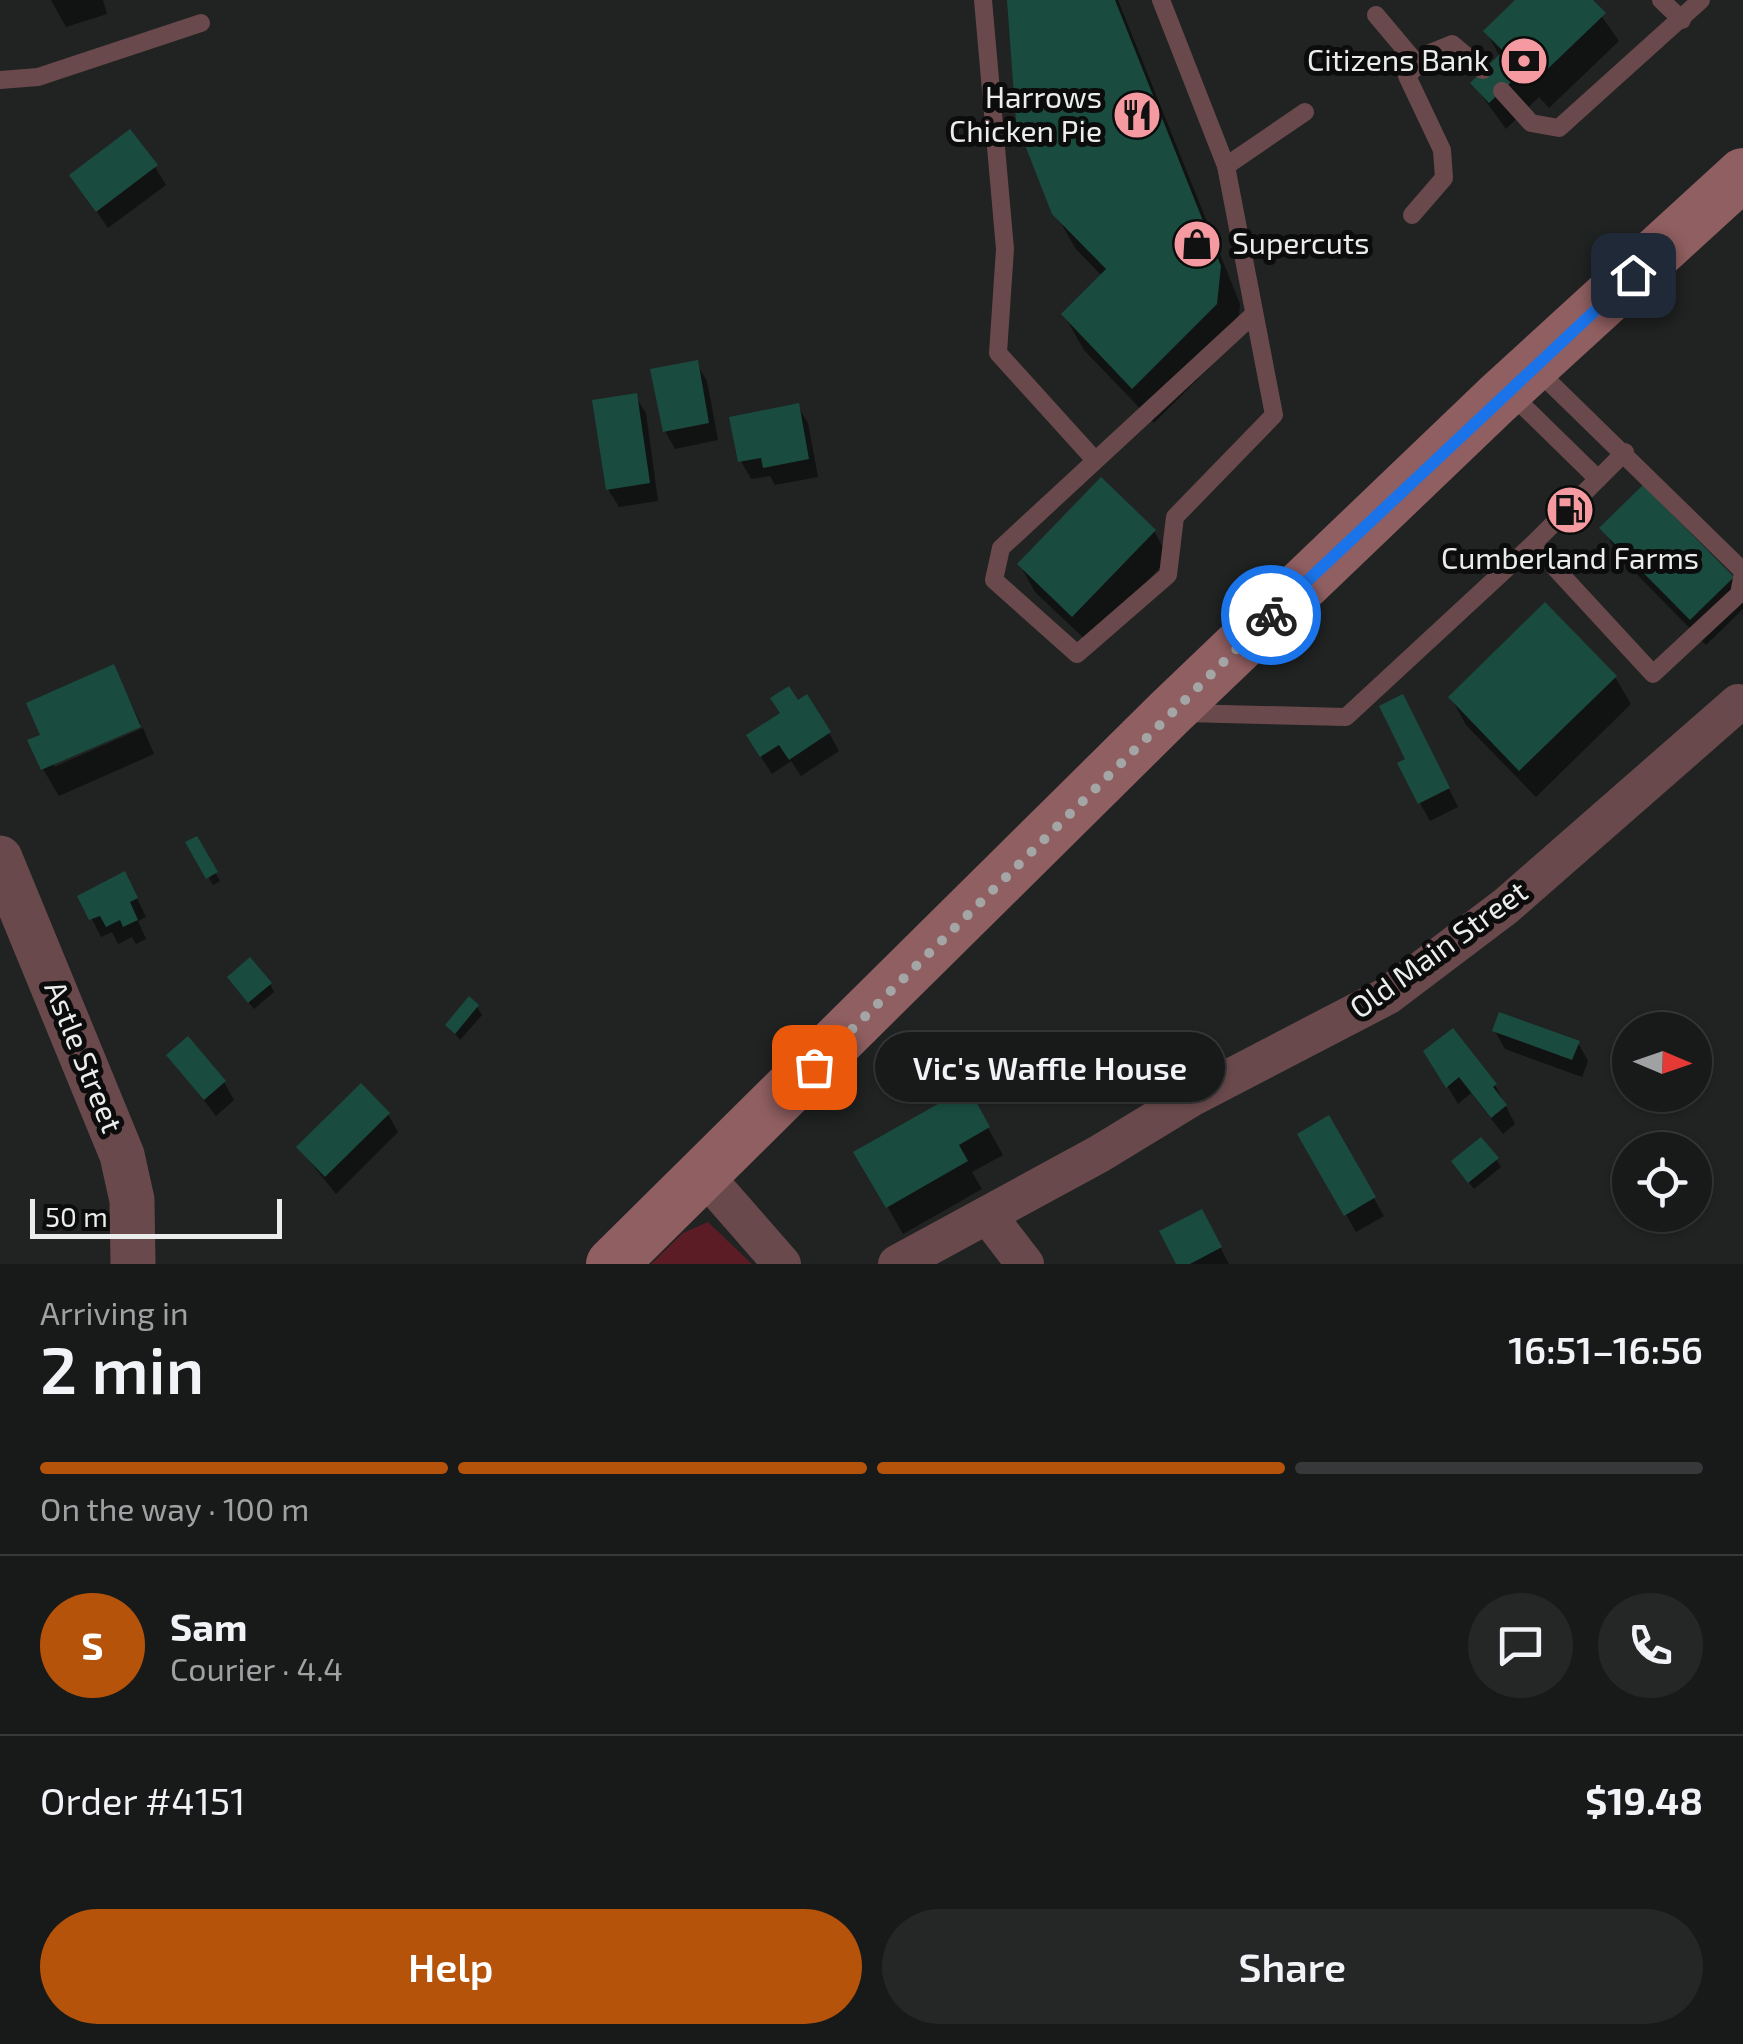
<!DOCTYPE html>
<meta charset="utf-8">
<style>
:root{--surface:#181a1a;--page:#252727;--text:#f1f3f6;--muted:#9fa1a2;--line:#363839;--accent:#b45309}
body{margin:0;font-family:"Exo 2",sans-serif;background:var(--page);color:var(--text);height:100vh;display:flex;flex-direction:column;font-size:38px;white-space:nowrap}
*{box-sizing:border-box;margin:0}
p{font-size:32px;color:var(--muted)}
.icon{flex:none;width:55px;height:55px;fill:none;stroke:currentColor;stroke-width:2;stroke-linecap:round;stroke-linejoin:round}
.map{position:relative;height:1264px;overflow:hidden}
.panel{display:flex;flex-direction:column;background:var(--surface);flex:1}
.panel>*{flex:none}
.needle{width:65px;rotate:92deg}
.tools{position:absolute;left:1612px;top:1012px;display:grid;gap:20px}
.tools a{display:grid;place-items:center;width:100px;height:100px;border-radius:50%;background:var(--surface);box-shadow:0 2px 8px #0004,0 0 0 2px var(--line);font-size:50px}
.scale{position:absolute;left:30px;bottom:25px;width:252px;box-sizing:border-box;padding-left:10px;border:5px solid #ebedec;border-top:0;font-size:28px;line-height:35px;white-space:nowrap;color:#ebedec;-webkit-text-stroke:8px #0b0c0b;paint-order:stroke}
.pin{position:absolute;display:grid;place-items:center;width:85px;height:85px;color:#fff;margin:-42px;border-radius:20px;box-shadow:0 5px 15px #0006}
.courier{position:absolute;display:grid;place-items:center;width:100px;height:100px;margin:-50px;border:8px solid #1a73e8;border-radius:50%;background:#fff;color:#222;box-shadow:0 2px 12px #0007}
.bubble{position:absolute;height:70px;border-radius:35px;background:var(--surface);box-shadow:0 2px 8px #0004,0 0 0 2px var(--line);font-size:32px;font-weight:600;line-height:70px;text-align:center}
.summary em{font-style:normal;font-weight:600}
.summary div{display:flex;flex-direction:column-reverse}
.summary{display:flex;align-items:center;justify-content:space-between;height:170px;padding:0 40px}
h1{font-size:65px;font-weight:600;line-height:75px}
.bar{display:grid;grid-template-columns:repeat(4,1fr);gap:15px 10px;align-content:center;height:120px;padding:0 40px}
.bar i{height:12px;border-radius:8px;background:var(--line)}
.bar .active{background:var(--accent)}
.bar p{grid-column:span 4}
.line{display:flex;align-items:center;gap:25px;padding:0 40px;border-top:2px solid var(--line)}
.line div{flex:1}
.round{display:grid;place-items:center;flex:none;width:105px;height:105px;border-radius:52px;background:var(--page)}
.primary-button{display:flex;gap:20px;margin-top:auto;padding:20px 40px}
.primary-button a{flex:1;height:115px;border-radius:60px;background:var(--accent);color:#fff;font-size:40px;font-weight:600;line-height:115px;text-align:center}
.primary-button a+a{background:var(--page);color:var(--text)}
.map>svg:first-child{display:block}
.green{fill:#5b1c25}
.shadow{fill:#0007}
.building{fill:#1a4b3f}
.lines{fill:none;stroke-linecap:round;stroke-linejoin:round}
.service{stroke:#69494b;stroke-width:18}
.minor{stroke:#69494b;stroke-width:38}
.tertiary{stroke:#69494b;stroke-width:45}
.secondary{stroke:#905f61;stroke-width:52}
.done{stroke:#a4a6a5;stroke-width:10;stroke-dasharray:0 18}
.route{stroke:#1a73e8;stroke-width:12}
.labels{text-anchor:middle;stroke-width:10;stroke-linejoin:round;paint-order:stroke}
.poi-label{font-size:30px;fill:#ebedec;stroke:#0b0c0b;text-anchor:end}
.street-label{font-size:30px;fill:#ebedec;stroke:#0b0c0b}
</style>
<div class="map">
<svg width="1743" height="1264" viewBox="0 0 1743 1264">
<rect width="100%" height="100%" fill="#202322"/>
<polygon class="green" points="708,1222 752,1264 651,1264 683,1233"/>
<g class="shadow">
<polygon points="51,0 103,0 107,14 66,27"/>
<polygon points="1013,0 1118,0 1240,304 1237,340 1154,423 1084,350 1064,315 1102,276 1076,249 1055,213"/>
<polygon points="1519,0 1590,0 1619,41 1549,108 1539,97 1506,129 1473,83 1500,57 1486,31"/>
<polygon points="155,167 166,185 108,228 72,176"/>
<polygon points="696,363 707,381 718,440 675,449 665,431"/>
<polygon points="635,396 646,413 658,501 619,507 608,489"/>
<polygon points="797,405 808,423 818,477 775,485 770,476 751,479 741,461"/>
<polygon points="1603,528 1732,578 1743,598 1743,609 1706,645 1618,555"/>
<polygon points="1154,531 1169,558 1089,643 1035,592 1020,565"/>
<polygon points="113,667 141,724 54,762 54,767 143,728 154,754 59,796 43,769"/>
<polygon points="1615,677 1631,704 1536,797 1466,725 1451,698"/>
<polygon points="798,704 829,733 839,751 801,776 791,761 772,774 759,754"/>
<polygon points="1412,715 1458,807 1430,821 1420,803 1408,760"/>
<polygon points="196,839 220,881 213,885 189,843"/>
<polygon points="134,892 146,917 138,921 146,939 136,944 132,937 118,944 112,932 101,937 81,897"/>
<polygon points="270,984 274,992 254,1009 234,985"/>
<polygon points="477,1007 482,1015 460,1040 448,1025"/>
<polygon points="1495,1031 1578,1043 1588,1061 1582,1077 1505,1049"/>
<polygon points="1427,1052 1495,1085 1515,1124 1503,1134 1471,1093 1458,1104"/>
<polygon points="169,1055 224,1082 234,1100 216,1116"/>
<polygon points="967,1091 1003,1155 972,1172 982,1189 903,1234 857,1153"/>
<polygon points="388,1114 398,1132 336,1194 299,1148"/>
<polygon points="1328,1119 1384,1216 1356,1232 1300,1135"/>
<polygon points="1496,1159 1501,1167 1474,1189 1459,1170"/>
<polygon points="1211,1230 1229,1264 1179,1264"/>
</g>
<g class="building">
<polygon points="1007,0 1115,0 1221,266 1217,304 1132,389 1061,314 1106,269 1052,214 1016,122"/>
<polygon points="1515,0 1593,0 1606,13 1533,83 1522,72 1489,103 1470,83 1503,51 1483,31"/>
<polygon points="130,129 158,165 96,212 69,175"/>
<polygon points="698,360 709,423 663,432 650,369"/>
<polygon points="637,393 650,483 606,490 592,400"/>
<polygon points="799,403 809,459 763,468 761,458 738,462 729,417"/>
<polygon points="1101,477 1156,530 1072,617 1017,564"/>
<polygon points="1643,485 1734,577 1690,620 1599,528"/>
<polygon points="1545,602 1617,676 1519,771 1448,697"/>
<polygon points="114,664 141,727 41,770 27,740 40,735 26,703"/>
<polygon points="789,686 798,700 807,694 831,732 789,760 779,745 760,757 746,735 780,713 770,698"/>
<polygon points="1403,694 1450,788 1418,804 1397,763 1405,759 1379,706"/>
<polygon points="197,836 218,872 206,879 185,842"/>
<polygon points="125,871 138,898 130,902 138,920 123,927 120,920 106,927 100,916 89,920 77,896"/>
<polygon points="250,957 272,983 248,1003 227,977"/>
<polygon points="469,996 479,1005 455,1034 445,1025"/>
<polygon points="1499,1012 1580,1041 1572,1060 1492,1031"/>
<polygon points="1453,1028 1497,1084 1493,1087 1507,1105 1491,1118 1459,1077 1446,1088 1423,1051"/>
<polygon points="188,1036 226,1081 204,1100 166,1055"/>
<polygon points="361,1083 390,1113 325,1177 296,1147"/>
<polygon points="968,1087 990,1127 959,1145 968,1161 886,1208 853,1152"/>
<polygon points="1329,1115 1376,1197 1344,1216 1297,1134"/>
<polygon points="1481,1137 1499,1158 1468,1183 1451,1161"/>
<polygon points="1202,1209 1222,1247 1190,1264 1176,1264 1159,1231"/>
</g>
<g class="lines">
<g class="service">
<polyline points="983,0 1005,249 998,353 1094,459"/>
<polyline points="1161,0 1226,166 1305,112"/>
<polyline points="1661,0 1682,20"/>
<polyline points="1376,15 1418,65"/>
<polyline points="0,80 38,77 201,23"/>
<polyline points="1502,91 1531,123 1559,128 1701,0"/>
<polyline points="1226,166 1274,415 1175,517 1168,575 1077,654 994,580 1001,548 1254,314"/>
<polyline points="1412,215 1444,178 1442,150 1407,76 1430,53 1452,44 1483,70"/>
<polyline points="1536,369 1743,571"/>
<polyline points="1509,392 1598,479"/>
<polyline points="1533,544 1625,452"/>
<polyline points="1184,713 1346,717 1533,544 1653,674 1739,594 1743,573"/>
</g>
<g class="minor">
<polyline points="705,1176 782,1264"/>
<polyline points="988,1216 1025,1264"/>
<polyline points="897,1264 1099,1154 1191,1098 1387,996 1506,906 1738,703"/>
</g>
<polyline class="tertiary" points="0,858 122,1155 132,1200 133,1264"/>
<polyline class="secondary" points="612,1264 1169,713 1497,399 1743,174"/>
</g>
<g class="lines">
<polyline class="done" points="814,1067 1271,615"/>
<polyline class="route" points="1271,615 1633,275"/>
</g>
<defs>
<g id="bank-disc" transform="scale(2.5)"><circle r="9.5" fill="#f49aa0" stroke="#0b0c0b"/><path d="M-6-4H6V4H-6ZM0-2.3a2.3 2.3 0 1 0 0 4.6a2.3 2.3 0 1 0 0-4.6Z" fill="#111"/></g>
<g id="restaurant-disc" transform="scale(2.5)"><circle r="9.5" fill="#f49aa0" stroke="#0b0c0b"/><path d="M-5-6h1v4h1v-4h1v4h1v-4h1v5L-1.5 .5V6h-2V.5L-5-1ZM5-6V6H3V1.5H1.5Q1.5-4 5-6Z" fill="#111"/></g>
<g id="shop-disc" transform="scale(2.5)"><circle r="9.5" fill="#f49aa0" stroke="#0b0c0b"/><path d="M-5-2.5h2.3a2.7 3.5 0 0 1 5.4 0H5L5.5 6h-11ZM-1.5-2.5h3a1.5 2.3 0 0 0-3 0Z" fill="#111"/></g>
<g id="fuel-disc" transform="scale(2.5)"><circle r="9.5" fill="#f49aa0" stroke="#0b0c0b"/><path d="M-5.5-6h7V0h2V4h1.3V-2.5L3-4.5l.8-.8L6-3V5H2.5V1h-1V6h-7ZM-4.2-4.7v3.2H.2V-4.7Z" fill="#111"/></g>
</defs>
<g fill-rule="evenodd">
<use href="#bank-disc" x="1524" y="61"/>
<use href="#restaurant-disc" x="1137" y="115"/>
<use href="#shop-disc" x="1197" y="244"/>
<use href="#fuel-disc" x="1570" y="510"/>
</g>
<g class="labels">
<g class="poi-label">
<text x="1489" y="71">Citizens Bank</text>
<text x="1102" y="108">Harrows<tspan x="1102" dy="34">Chicken Pie</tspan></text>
<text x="1232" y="254" text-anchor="start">Supercuts</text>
<text x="1570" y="569" text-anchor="middle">Cumberland Farms</text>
</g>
<g class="street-label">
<text transform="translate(1439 950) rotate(-36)" y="10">Old Main Street</text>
<text transform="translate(83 1057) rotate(68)" y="10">Astle Street</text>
</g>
</g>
</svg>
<div class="tools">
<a><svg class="needle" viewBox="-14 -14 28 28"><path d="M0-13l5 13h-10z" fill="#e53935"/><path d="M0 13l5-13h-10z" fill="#9fa1a2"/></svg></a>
<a><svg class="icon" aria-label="locate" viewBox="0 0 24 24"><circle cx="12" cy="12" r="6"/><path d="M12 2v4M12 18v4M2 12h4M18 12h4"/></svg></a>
</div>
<div class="scale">50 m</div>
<div class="pin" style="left:814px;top:1067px;background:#ea580c"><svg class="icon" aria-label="bag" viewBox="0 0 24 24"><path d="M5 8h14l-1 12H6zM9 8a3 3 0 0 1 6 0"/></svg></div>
<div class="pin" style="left:1633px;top:275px;background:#1f2937"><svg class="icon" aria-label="home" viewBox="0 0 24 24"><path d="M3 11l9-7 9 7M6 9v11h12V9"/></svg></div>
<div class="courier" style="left:1271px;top:615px"><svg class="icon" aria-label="bike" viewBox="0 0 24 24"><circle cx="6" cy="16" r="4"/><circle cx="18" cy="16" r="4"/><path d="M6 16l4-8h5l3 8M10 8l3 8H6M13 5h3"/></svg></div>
<div class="bubble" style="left:875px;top:1032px;width:350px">Vic's Waffle House</div>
</div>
<section class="panel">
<div class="summary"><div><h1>2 min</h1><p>Arriving in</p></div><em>16:51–16:56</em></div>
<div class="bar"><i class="active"></i><i class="active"></i><i class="active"></i><i></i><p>On the way · 100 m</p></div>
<div class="line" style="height:180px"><b class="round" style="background:var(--accent);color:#fff">S</b><div><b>Sam</b><p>Courier · 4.4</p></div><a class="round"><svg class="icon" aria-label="chat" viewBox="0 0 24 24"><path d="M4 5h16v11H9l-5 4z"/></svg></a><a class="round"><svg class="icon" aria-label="phone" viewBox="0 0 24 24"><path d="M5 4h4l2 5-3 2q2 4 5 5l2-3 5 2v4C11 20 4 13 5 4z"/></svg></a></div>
<div class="line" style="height:130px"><div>Order #4151</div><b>$19.48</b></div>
<div class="primary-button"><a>Help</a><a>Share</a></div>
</section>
